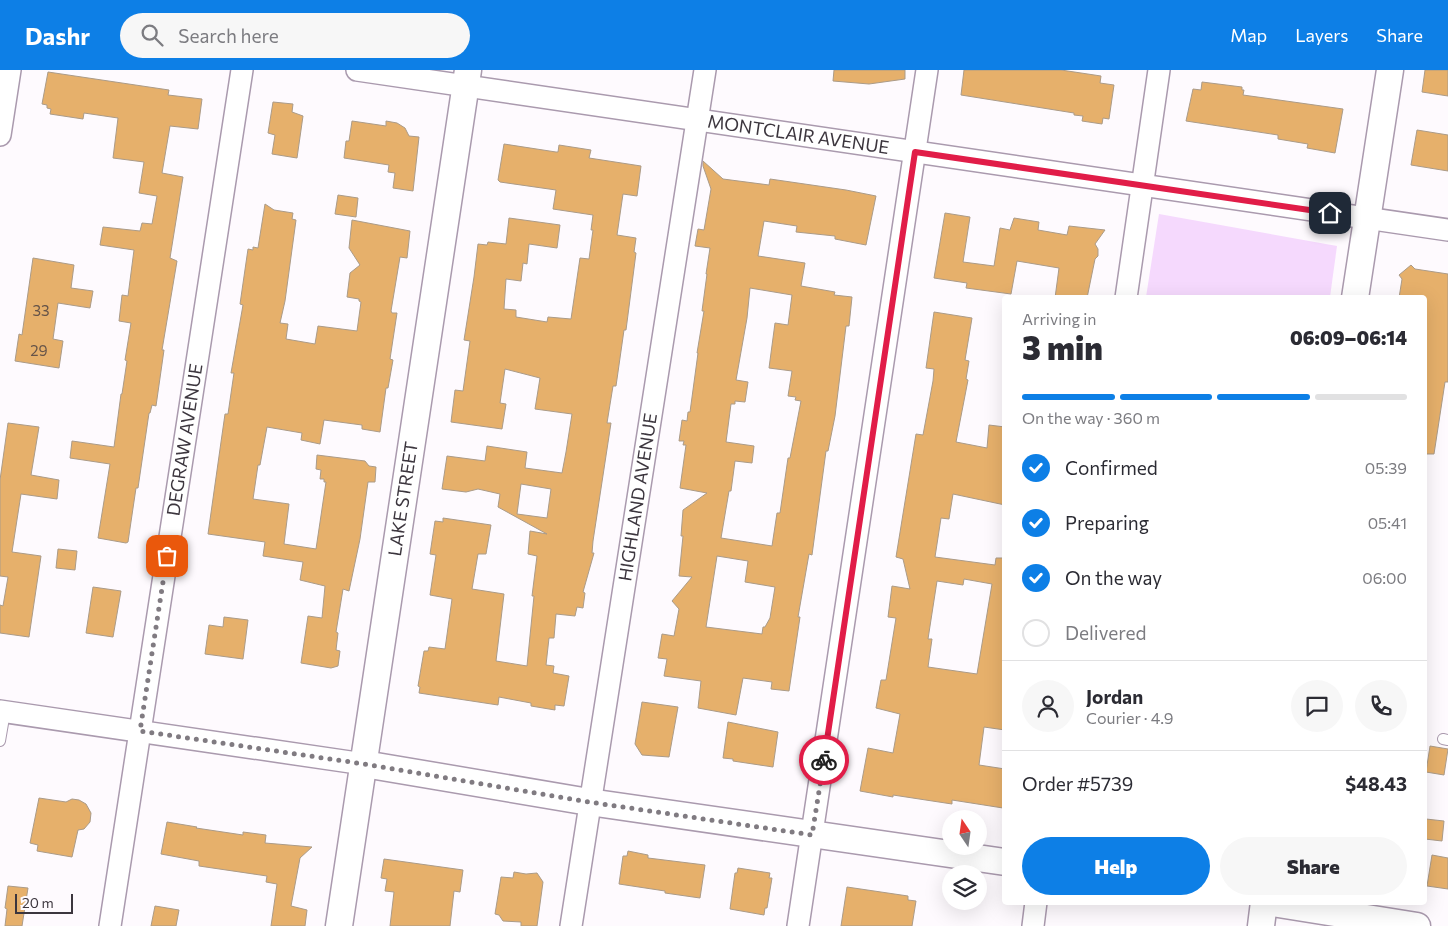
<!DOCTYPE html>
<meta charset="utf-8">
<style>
:root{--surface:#fff;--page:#f7f7f7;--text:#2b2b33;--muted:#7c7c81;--line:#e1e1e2;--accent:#0d7fe6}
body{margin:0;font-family:Commissioner,sans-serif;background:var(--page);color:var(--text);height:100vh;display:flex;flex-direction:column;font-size:19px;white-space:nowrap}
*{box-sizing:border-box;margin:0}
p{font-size:16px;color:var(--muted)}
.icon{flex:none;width:28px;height:28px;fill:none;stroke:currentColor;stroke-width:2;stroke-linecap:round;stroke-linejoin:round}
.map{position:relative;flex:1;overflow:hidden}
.details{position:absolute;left:1002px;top:225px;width:425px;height:610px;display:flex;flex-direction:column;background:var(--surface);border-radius:5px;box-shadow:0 5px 20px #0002}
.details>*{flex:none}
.needle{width:32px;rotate:347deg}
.fabs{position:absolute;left:942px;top:740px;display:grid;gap:10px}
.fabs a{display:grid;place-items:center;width:45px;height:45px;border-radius:50%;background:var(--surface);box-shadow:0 5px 20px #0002;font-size:25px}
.scale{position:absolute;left:15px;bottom:12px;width:58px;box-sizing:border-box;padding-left:5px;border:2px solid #3c363e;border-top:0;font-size:14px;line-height:18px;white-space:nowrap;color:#3c363e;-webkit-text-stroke:4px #fefafe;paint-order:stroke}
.pin{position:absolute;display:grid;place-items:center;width:42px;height:42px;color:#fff;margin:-21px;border-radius:10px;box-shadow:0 2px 8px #0006}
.courier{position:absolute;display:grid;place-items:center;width:50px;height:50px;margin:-25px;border:4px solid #e11d48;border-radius:50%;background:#fff;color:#222;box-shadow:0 1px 6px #0007}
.summary em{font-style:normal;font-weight:800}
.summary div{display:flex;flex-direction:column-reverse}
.summary{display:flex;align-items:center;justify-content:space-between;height:85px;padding:0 20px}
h1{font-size:32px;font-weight:800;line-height:38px}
.bar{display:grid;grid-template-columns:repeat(4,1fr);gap:8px 5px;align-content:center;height:60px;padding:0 20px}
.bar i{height:6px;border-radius:4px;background:var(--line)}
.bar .on{background:var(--accent)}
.bar p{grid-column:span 4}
.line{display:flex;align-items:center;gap:12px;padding:0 20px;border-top:1px solid var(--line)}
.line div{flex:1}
.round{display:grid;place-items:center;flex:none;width:52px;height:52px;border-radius:26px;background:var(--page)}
ol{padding:0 20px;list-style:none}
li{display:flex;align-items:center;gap:15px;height:55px}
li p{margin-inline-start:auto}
li .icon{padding:5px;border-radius:50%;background:var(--accent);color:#fff;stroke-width:4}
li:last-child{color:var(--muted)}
li i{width:28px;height:28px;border:2px solid var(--line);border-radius:50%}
.cta{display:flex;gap:10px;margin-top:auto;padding:10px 20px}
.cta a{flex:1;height:58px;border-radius:30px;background:var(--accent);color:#fff;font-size:20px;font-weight:800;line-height:58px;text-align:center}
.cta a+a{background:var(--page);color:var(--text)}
header{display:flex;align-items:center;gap:30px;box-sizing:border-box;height:70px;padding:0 25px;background:var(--accent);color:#fff}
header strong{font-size:24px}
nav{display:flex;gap:28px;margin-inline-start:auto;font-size:18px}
.search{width:350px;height:45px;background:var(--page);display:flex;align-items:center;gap:12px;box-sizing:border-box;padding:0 18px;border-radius:28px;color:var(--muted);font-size:19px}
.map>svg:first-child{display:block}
.green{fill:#f5d9fd}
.building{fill:#e6b06b;stroke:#ab9b88;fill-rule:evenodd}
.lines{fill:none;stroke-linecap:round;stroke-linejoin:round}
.service-casing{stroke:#aa9aae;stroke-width:12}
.minor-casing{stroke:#aa9aae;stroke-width:24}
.tertiary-casing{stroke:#aa9aae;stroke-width:29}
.service{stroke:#fff;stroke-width:10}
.minor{stroke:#fff;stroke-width:21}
.tertiary{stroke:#fff;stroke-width:26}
.done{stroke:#807b81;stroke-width:5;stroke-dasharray:0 9}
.route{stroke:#e11d48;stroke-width:6}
.labels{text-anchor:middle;stroke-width:4;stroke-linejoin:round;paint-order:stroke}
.number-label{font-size:15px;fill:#665449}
.street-label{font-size:18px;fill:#3c363e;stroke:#fefafe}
</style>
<header>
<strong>Dashr</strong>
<div class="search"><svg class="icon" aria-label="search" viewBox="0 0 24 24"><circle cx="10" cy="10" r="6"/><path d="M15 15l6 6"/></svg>Search here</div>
<nav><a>Map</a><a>Layers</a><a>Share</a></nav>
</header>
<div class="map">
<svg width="1448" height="856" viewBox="0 0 1448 856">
<rect width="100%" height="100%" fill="#fefafe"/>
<polygon class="green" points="1159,144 1337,176 1330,227 1146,227"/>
<g class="building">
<polygon points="834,0 905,0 905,9 869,14 833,11"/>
<polygon points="964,0 1061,0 1101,6 1100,13 1114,15 1109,49 1103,48 1102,54 1082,51 1083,46 1074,45 1074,43 961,25"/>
<polygon points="1425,0 1448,0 1448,26 1422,22"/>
<polygon points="48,2 169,20 168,25 202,29 198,59 170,56 162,103 183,107 170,188 177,191 162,280 164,280 156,336 152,335 150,343 149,343 138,418 136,418 128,472 126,473 98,468 110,394 70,388 72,371 114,377 121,324 122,324 127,291 125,290 131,253 119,251 122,225 128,226 134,180 100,175 103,157 140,161 142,153 152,154 157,126 139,123 144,92 113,88 118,48 84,43 83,49 50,44 51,39 47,38 47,35 42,34"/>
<polygon points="1202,12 1242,17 1242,20 1244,20 1243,25 1343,39 1335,83 1307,78 1308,74 1278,69 1278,65 1186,51 1193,19 1201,20"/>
<polygon points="273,32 293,34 292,42 303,46 297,88 272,84 275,65 268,63"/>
<polygon points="352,51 386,56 386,51 397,53 405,58 409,66 419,67 413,121 393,118 395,103 388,102 389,95 344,88 346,71 349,71"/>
<polygon points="1417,60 1448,65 1448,101 1411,95"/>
<path d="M504,74L556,82H558L559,75L591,80L589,88L641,96L637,126L623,124L617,165L636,168L634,182L636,183L626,260H624L616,316H613L607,353H611L593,471L592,483H594L583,522L585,523L583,538L577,537L575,546L556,544L554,568H549L546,595L554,596L553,603L569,606L564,636L555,635V640L531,636V633L499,627L498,635L419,623L420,617L418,616L424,581H428L429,577L445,579L452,529L430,525L436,485L430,484L435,451L443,452V448L491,455L486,484H478L472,519L504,524L496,591L527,596L534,526H532L537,486L528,484L530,461L547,464L498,437L500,424L478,419L466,422L442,419L447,386L485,391L487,376L527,382L525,398L562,403L566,382L572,344L535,339L540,308L505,299L500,333L506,334L502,359L451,352L455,320L463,321L470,271L464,270L474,207L478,174L487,175L488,172L506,174L509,148L560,155L557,178L529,174L527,194L523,193L521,211L506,209L504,239L516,240V247L547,252L548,247L571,249L580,188L589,189L593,160H591L593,145L553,139L556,120L500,112L498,110ZM521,414L551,419L547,448L517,444Z"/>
<path d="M703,91L723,109L769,115L770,109L846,120L876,126L866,175L835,169V166L796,162L797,156L764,151L758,186L805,193L801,216L835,222L834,225L852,227L849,256H846L835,346L828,381H826L812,485L809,484L798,547H800L789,621L771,619L772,612L743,608L736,645L698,638L701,611L664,606L667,589L658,588L662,564L674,566L679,539L672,531L692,507L679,506L683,466H681L683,440L707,423L680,418L686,375H683L684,371H679L682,350L687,351L688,342H690L698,283H697L704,241H702L707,204H706L710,178L695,176L698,159L704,160L711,119L703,96ZM750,218L792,225L788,255L775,253L769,298L792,301L788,326L796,327L795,330L801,331L790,388H788L780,443H777L772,476L721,468L729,421H731L735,391L752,393L754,376L726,372L731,334H735V331L745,332L748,312L736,310L747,248ZM717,486L748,491L745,512L775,517L770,548L765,557H763L762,564L706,557Z"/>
<polygon points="338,125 358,128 356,147 335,144"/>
<polygon points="265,134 274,140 293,143 292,149 296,150 285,231 280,253 288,254 286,269 315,274 318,256 357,261 361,232 359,231 359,229 347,227 350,203 360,195 349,178 352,150 410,161 407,188 400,187 391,241 392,243 397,243 390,289 393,290 388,318 386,318 380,362 362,359 362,355 324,350 320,374 301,370 302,363 267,357 260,395 258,395 253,429 289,434 284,474 316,479 326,412 324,412 324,409 320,409 321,400 316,399 317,385 365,391 369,396 376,397 375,412 368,412 360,469 349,521 343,519 336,562 338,563 336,580 340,581 338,596 331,598 301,593 308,546 322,548 325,516 300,510 303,492 263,486 265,472 208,464 221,372 225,344 228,344 234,303 231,303 243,235 240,234 248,179 253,180 253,177 258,178"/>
<polygon points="945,143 970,147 963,192 994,196 1000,158 1010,160 1014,148 1039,152 1038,160 1067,165 1069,156 1105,160 1095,174 1098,179 1098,186 1095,189 1087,228 1055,228 1059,198 1017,191 1011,224 966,218 967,213 934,208"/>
<polygon points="33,188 74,195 71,218 93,221 90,238 58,233 53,269 63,271 59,298 15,291 19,264 22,265"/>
<polygon points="1411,195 1415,199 1448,204 1448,312 1445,312 1434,384 1425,384 1425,228 1399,228 1402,209 1399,205"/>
<path d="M934,242L972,248L965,290L969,291L966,309L968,310L956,372L987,378L989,355L1005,357V435L953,424L949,449L941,448L935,487L995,495L996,488H1005V660L984,657L979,695L1005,699V723L1003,738L952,730V734L893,725V727L860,721L868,678L893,683L900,644L876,638L881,610H886L896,548L888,547L892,516L910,519L903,489L896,487L916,364L923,365L933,311L934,299L926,298ZM964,509L992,514L977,604L928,597L932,569H928L937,511L963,515Z"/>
<polygon points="8,353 39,357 31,405 59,410 57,429 21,424 12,482 41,486 29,567 0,563 0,535 3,536 8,507 0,506 0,410"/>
<polygon points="58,479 77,481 75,500 56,498"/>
<polygon points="93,517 121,521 113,567 86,563"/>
<polygon points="224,547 248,550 243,589 205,584 209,555 223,557"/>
<polygon points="642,632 678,637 669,687 642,685 635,674"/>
<polygon points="728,652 778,662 773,697 733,691 733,689 723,688"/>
<polygon points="1430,676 1448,679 1444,705 1426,702"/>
<polygon points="39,728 66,732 72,729 79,730 86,734 91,743 90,752 84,759 78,760 72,787 37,781 38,775 30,773"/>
<polygon points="1426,749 1444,751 1442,771 1425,769"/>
<polygon points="167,752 197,757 196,758 243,765 243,762 266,765 265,773 312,777 300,788 291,836 307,840 305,856 271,856 277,814 266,812 267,806 199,796 199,791 161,784"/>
<polygon points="628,781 648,785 648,788 705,795 700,828 665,823 665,821 619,814 623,786 627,786"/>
<polygon points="1432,785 1448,788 1448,819 1427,816"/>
<polygon points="384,789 463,800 460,822 454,821 450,856 390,856 394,822 385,821 387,809 381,808"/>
<polygon points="738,798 770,803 769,808 772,808 767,838 765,838 764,845 730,839 735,803 737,803"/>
<polygon points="514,802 526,804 537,803 543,812 537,856 521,856 521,852 503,851 499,845 495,844 501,807 513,808"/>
<polygon points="8,816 28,818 22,856 5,856 7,839 5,838"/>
<polygon points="847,817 908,826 908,830 916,831 912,856 841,856"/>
<polygon points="155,836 179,840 176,856 151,856"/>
</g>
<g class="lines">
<g class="service-casing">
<g id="service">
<polyline points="1443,669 1448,670"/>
<polyline points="0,671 5,642"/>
</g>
</g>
<g class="minor-casing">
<g id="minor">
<path id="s1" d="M357,0L1448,160"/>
<polyline points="0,65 10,0"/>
<polyline points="1126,228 1159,0"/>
<polyline points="0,641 364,694"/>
<path id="s2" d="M110,856L242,0"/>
<path id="s3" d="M571,856L705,0"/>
<polyline points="798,856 927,0"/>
<polyline points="1033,856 1036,832"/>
</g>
</g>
<g class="tertiary-casing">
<g id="tertiary">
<polyline points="1355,228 1390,0"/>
<polyline points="364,694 589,732 1005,792"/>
<polyline points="1266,832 1417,856"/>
<path id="s4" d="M339,856L468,0"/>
<polyline points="1261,856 1264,832"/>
</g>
</g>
<use href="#service" class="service"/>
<use href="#minor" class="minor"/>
<use href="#tertiary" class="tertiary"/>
</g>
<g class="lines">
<polyline class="done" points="167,486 140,661 364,694 589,732 812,765 824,690"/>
<polyline class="route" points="824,690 915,82 1330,143"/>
</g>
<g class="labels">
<g class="number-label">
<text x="41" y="246">33</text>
<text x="39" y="286">29</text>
</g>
<g class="street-label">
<text dy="6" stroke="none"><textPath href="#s1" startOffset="446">MONTCLAIR AVENUE</textPath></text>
<text dy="6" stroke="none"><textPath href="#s2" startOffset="492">DEGRAW AVENUE</textPath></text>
<text dy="6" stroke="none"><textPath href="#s4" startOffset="432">LAKE STREET</textPath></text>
<text dy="6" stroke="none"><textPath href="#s3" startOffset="434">HIGHLAND AVENUE</textPath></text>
</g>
</g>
</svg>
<div class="fabs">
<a><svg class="needle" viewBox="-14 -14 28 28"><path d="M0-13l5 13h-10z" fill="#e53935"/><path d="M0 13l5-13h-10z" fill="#7c7c81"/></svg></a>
<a><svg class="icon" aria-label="layers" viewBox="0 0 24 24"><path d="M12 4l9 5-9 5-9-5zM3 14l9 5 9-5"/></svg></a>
</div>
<div class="scale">20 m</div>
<div class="pin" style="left:167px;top:486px;background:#ea580c"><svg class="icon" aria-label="bag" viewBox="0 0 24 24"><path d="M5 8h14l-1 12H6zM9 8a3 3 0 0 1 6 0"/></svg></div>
<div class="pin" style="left:1330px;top:143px;background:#1f2937"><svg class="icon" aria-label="home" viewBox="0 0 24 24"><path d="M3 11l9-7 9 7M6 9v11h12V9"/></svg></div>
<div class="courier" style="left:824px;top:690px"><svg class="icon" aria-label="bike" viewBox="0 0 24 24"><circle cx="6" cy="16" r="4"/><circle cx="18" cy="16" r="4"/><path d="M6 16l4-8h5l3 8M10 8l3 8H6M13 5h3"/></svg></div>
<section class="details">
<div class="summary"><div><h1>3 min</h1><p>Arriving in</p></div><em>06:09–06:14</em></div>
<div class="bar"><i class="on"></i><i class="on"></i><i class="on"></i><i></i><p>On the way · 360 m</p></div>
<ol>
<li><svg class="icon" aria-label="check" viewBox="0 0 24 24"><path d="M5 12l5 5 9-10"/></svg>Confirmed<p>05:39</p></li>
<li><svg class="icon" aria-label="check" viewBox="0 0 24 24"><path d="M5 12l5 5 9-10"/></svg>Preparing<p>05:41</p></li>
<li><svg class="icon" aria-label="check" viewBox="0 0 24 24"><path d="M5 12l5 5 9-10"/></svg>On the way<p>06:00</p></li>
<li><i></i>Delivered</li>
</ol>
<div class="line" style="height:90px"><a class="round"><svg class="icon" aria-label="person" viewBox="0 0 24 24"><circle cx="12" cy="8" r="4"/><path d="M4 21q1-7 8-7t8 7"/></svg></a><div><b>Jordan</b><p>Courier · 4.9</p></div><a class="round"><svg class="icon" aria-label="chat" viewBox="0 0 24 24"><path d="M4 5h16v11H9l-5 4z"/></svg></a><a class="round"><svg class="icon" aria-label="phone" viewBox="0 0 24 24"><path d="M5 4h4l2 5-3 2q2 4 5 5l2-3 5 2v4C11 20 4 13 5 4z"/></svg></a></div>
<div class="line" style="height:65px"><div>Order #5739</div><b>$48.43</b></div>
<div class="cta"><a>Help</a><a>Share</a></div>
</section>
</div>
